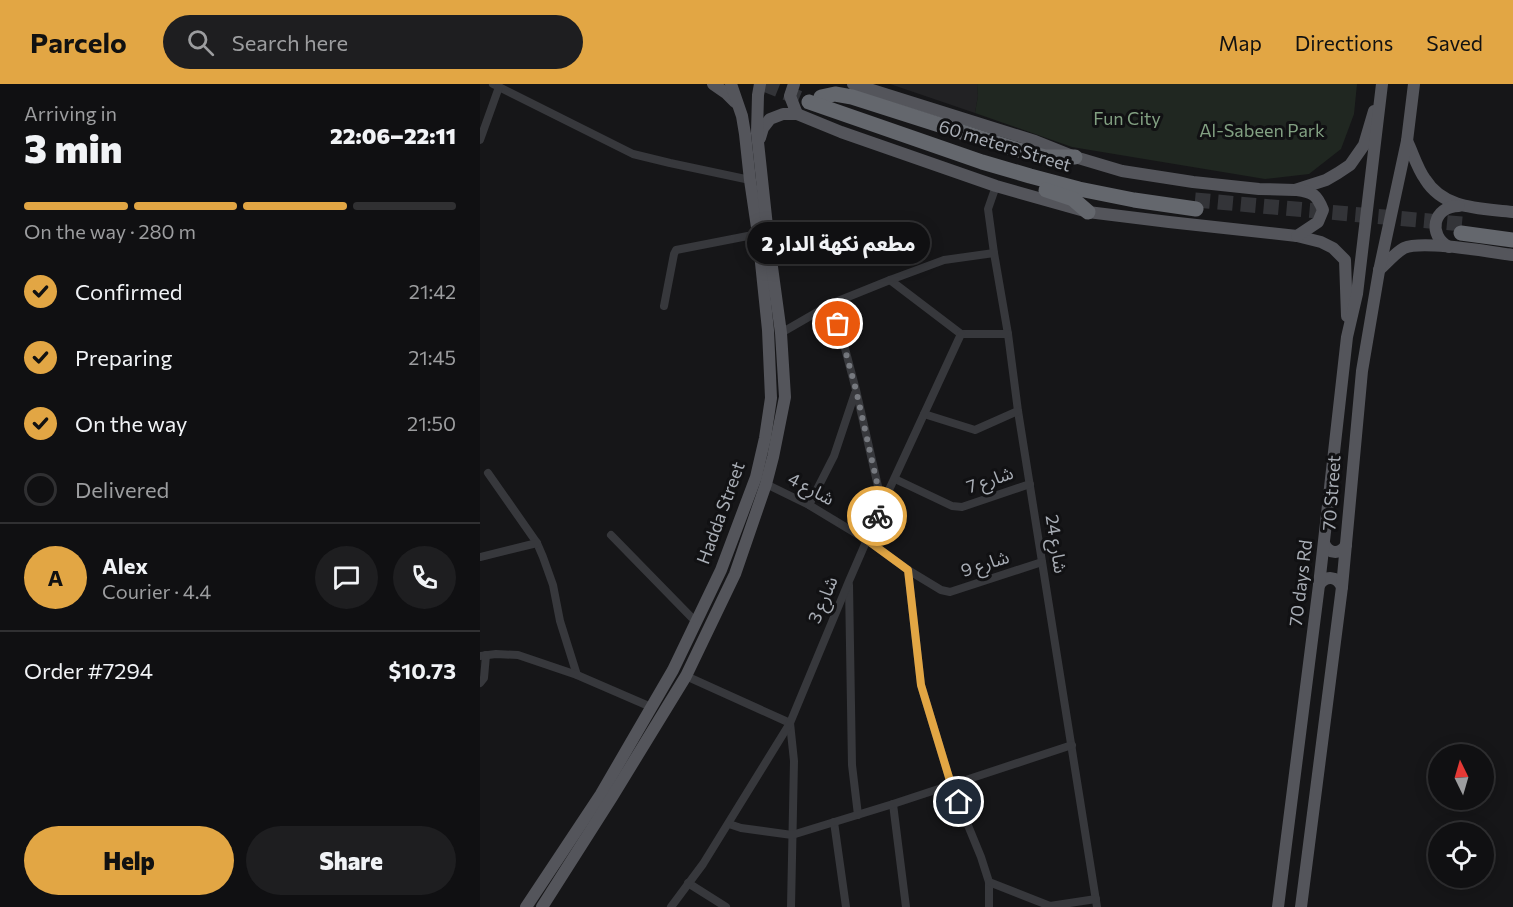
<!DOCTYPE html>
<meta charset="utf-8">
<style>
:root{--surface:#101012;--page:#1e1e20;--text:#f1f3f6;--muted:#9c9d9f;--line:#303032;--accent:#e2a644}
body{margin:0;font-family:Commissioner,"Noto Sans Arabic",sans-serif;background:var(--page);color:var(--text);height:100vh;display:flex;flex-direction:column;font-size:22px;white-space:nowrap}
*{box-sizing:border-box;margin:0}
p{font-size:20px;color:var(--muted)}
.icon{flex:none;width:33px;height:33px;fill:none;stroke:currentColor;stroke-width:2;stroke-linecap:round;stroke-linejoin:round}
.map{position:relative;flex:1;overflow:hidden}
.panel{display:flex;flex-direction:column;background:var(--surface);width:480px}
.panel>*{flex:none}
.needle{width:39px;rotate:355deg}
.fabs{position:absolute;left:948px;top:660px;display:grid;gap:12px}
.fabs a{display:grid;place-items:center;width:66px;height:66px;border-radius:50%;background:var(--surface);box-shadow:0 3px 15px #0003,0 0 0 2px var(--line);font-size:30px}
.pin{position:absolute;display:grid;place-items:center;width:51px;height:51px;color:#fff;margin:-26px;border:3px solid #fff;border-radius:50%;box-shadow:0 2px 6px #0007}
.courier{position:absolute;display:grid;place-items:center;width:60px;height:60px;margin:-30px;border:4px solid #e2a644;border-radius:50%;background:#fff;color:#222;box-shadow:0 2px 8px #0007}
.bubble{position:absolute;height:42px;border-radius:21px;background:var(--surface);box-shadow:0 3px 15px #0003,0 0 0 2px var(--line);font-size:20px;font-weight:800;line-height:42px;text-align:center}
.head em{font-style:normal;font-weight:800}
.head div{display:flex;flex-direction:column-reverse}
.head{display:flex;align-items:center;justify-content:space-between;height:102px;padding:0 24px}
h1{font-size:39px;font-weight:800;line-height:45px}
.bar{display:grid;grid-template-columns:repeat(4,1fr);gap:9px 6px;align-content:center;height:72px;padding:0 24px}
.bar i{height:8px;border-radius:4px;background:var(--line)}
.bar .on{background:var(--accent)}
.bar p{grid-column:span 4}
.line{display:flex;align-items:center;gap:15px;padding:0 24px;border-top:2px solid var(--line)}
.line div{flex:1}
.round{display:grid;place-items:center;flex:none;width:63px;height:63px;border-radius:32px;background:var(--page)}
ol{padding:0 24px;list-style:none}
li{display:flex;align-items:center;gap:18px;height:66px}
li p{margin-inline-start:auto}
li .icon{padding:6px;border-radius:50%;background:var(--accent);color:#111;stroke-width:4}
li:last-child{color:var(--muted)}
li i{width:33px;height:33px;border:3px solid var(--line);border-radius:50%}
.action{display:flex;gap:12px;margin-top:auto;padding:12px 24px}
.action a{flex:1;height:69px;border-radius:36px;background:var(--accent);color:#111;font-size:24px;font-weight:800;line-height:69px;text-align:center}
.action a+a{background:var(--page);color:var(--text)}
header{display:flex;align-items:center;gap:36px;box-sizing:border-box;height:84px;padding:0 30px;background:var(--accent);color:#111}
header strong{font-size:28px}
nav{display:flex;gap:33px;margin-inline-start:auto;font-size:21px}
.search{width:420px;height:54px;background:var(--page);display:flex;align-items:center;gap:15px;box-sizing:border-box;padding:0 21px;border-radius:33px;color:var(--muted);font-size:22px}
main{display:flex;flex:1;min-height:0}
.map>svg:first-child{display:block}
.built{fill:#222224}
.green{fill:#202721}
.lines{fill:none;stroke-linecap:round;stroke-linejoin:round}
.highway-tunnel{stroke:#333438;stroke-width:15;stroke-dasharray:15 8;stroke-linecap:butt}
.street{stroke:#37383c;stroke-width:8}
.primary{stroke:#54555b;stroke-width:12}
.highway{stroke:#64676d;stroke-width:15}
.done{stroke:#76797f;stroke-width:6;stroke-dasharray:0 10.8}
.route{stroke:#e2a644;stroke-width:8}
.labels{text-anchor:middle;stroke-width:6;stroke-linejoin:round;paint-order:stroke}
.park-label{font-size:18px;fill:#82a082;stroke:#111113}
.street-label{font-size:18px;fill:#a9aeb6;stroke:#111113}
</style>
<header>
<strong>Parcelo</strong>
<div class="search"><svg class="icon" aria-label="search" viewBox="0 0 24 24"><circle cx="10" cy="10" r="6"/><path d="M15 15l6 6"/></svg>Search here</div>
<nav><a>Map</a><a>Directions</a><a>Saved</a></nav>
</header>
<main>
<section class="panel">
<div class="head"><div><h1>3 min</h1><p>Arriving in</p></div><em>22:06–22:11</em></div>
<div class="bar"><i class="on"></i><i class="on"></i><i class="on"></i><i></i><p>On the way · 280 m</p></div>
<ol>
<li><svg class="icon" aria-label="check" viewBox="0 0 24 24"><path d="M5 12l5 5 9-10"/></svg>Confirmed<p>21:42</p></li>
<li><svg class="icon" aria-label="check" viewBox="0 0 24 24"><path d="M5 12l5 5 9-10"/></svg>Preparing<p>21:45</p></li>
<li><svg class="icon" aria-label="check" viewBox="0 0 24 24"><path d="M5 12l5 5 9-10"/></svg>On the way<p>21:50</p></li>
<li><i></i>Delivered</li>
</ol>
<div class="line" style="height:108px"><b class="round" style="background:var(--accent);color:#111">A</b><div><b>Alex</b><p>Courier · 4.4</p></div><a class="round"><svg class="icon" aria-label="chat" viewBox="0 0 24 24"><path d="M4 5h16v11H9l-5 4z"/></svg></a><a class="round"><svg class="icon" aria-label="phone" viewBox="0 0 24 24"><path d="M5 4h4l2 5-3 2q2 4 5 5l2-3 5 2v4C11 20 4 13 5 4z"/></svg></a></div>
<div class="line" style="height:78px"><div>Order #7294</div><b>$10.73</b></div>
<div class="action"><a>Help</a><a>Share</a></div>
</section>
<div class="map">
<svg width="1033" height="823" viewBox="0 0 1033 823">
<rect width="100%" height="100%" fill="#161618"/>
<polygon class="built" points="410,0 497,0 498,12 495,29"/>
<polygon class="green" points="497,0 877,0 874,30 861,65 829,90 785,95 592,63 495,29 498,12"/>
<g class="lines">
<g class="highway-tunnel">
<polyline points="284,0 329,18"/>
<polyline points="715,116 982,140"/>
</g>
<g class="street">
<polyline points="13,0 153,70 190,79 270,96"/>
<polyline points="0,56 19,3"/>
<polyline points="516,102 508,125 514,169 528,250 538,327 617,823"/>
<polyline points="410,196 481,250"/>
<polyline points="353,219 376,306 402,420"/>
<polyline points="184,222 194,170 196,166 278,150"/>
<polyline points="301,249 353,219 410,196 464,176 514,169"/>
<polyline points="481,250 528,250"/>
<polyline points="444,330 495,346 538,327"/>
<polyline points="8,389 57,459 63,473 73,501 80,537 97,591"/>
<polyline points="415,395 472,422 482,423 550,400"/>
<polyline points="286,400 329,421 387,456 428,486 441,601 471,700 501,773 509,798 509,823"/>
<polyline points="329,421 354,372 375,309"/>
<polyline points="131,451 216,538"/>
<polyline points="0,473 57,459"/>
<polyline points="428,486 461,506 470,508 562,478"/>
<polyline points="369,501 372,681 378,731"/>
<polyline points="0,572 16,570 38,571 97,591 171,623"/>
<polyline points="206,592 310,639 314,677 311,823"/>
<polyline points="0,599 4,594 6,571"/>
<polyline points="413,720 426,823"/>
<polyline points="354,738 366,823"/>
<polyline points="249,740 261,744 312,751 413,720 592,661"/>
<polyline points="509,798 570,822 616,815"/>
<polyline points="208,799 246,823"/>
<polyline points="191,823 223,780 310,639 369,497 402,421 481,250"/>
</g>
<g class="primary">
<polyline points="233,0 246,9 255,18"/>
<polyline points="314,0 310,12 317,30"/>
<polyline points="373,0 555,57 595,73 642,87 713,98 779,105 815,106 846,96 858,89 870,81 884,61 894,27"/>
<polyline points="280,54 283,44 290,35 303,30 317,30 361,48 516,102 608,128 689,138 817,152 841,158 853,164 865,176 867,232"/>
<path d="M927,57C933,69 937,84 945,95C964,126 1001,124 1033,128"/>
<path d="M817,152L838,138L843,126C837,111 833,108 817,106"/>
<path d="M969,163C947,151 953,122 979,122"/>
<path d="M899,186C907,179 915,169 924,164C943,156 1010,168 1033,171"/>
<path d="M844,459C848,470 860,471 866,461"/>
<path d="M839,501C846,491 857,492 862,503"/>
<polyline points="46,823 121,710 193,586 241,486 276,393 285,354 291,314 288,246 278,150 270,96 265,50 262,32 251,0"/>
<polyline points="62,823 132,713 206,592 255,490 286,400 293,373 305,313 301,249 289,161 277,49 278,11 280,0"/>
<polyline points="798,823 839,501 867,253 877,210 902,0"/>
<polyline points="821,823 862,503 882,287 899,187 927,57 934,0"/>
</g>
<g class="highway">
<polyline points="341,13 355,10 372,13 535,65 565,73 595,73"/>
<polyline points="329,18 502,78 550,92 599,105 654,116 716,125"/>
<polyline points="566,106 593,115 608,128"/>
<polyline points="981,149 1033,156"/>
</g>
</g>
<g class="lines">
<polyline class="done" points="358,240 376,306 402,421 397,432"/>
<polyline class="route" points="397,432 387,456 428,486 441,601 471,700 479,718"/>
</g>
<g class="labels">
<g class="park-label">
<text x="647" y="41">Fun City</text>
<text x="782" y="53">Al-Sabeen Park</text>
</g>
<g class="street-label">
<text transform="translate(525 62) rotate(17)" y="6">60 meters Street</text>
<text transform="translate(510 396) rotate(-19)" y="6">شارع 7</text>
<text transform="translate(331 405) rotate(28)" y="6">شارع 4</text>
<text transform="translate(852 409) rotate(-86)" y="6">70 Street</text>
<text transform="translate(241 429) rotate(-70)" y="6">Hadda Street</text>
<text transform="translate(576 460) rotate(81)" y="6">شارع 24</text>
<text transform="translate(505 480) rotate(-18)" y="6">شارع 9</text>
<text transform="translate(821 499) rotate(-83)" y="6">70 days Rd</text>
<text transform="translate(343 516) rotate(-67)" y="6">شارع 3</text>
</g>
</g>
</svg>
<div class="fabs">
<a><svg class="needle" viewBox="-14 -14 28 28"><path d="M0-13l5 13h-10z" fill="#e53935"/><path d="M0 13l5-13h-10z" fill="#9c9d9f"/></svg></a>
<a><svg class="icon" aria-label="locate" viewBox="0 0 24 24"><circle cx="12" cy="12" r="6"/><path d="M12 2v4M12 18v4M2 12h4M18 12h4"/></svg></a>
</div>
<div class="pin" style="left:358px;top:240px;background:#ea580c"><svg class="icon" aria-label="bag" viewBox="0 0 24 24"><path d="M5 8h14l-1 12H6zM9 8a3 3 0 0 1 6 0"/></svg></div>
<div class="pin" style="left:479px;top:718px;background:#1f2937"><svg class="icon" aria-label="home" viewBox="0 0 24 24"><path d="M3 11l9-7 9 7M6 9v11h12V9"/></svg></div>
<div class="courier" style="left:397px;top:432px"><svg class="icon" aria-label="bike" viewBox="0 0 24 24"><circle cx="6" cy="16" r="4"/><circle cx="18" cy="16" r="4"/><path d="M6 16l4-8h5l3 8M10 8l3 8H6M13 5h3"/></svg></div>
<div class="bubble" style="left:267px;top:138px;width:183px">مطعم نكهة الدار 2</div>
</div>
</main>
